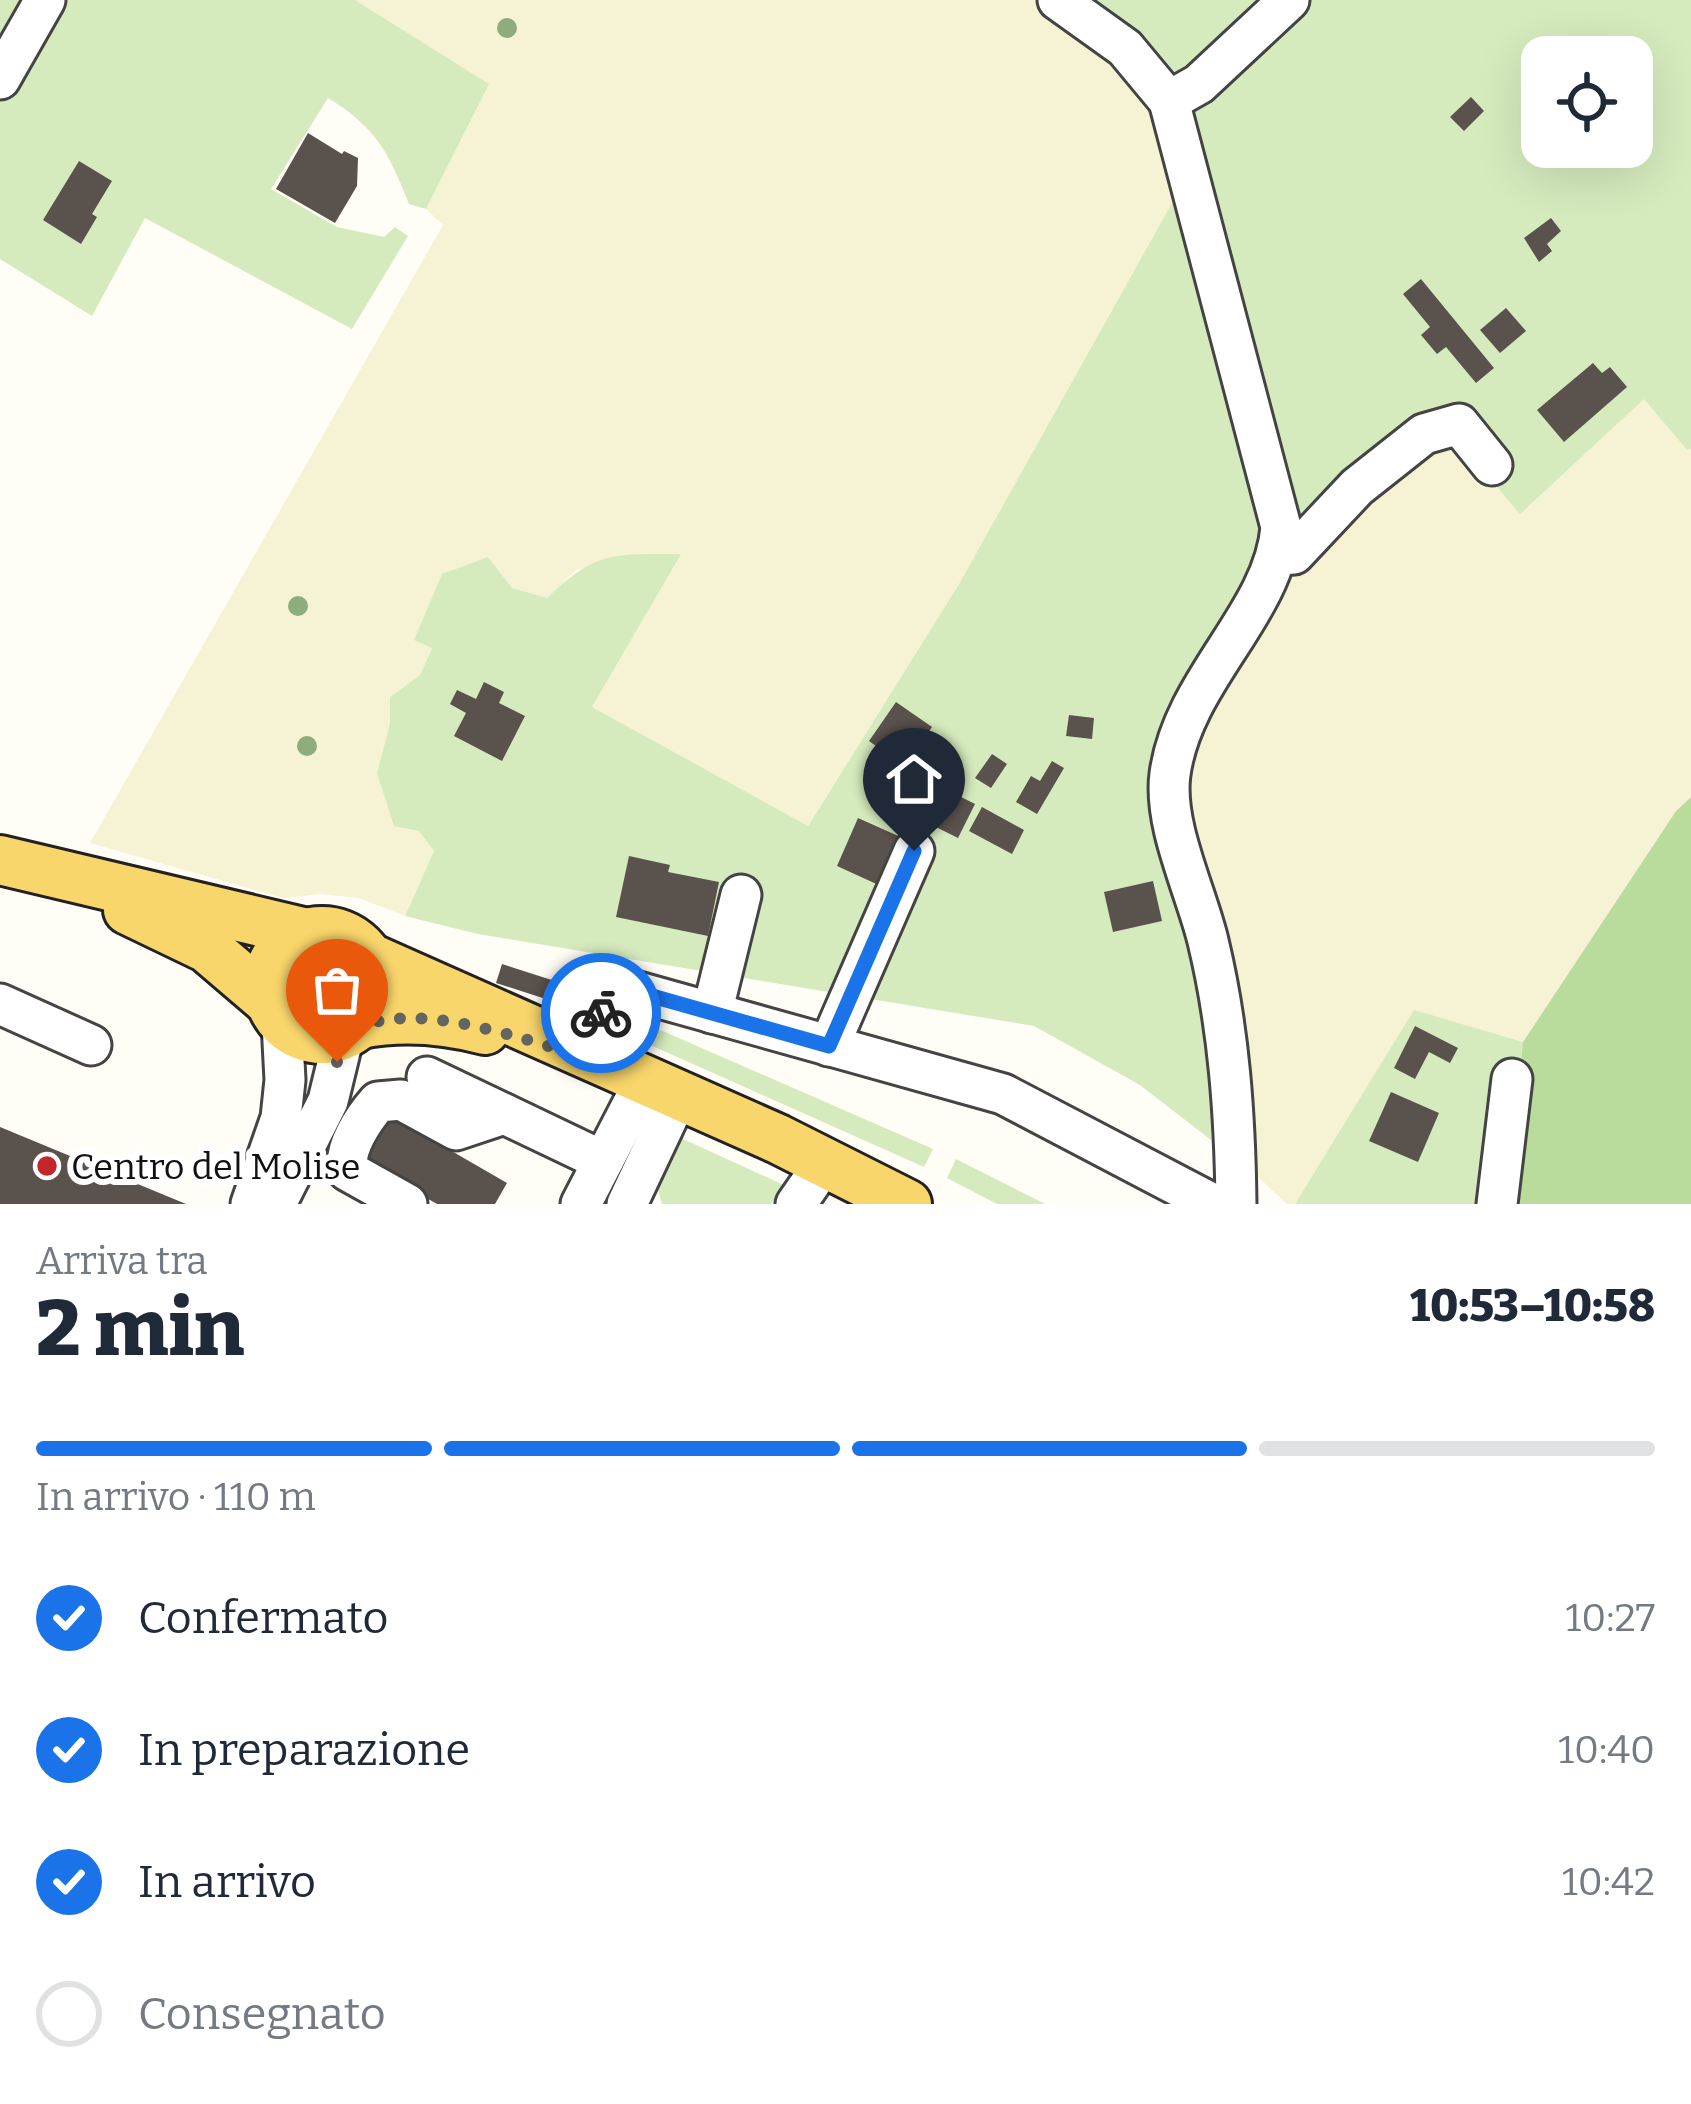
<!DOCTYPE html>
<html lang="it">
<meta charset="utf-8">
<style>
:root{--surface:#fff;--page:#f6f6f7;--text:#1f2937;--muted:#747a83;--line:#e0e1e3;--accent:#1a73e8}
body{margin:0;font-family:Bitter,serif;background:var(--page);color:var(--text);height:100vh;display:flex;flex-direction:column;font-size:45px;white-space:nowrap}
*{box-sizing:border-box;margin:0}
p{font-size:39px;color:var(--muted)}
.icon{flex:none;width:66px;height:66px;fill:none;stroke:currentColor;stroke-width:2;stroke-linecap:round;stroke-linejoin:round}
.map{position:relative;height:1204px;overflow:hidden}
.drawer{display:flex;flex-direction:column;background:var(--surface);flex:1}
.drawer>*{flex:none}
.tools{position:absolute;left:1521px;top:36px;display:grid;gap:24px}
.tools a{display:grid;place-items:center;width:132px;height:132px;border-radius:24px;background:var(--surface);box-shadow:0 12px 48px #0002;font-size:60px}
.pin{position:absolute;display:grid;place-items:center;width:102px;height:102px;color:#fff;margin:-123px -51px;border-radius:50% 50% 50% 0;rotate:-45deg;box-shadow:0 0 12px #0007}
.pin .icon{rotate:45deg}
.courier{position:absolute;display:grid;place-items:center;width:120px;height:120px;margin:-60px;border:9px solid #1a73e8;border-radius:50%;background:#fff;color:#222;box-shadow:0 3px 15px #0007}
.headline em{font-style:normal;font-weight:800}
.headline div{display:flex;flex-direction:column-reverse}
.headline{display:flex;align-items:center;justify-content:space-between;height:204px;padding:0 36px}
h1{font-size:78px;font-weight:800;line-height:90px}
.bar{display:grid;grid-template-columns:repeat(4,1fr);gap:18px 12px;align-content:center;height:144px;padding:0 36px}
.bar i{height:15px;border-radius:9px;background:var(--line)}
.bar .on{background:var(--accent)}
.bar p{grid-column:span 4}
ol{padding:0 36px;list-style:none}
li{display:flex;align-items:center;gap:36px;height:132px}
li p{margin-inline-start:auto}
li .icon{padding:12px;border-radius:50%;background:var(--accent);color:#fff;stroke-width:4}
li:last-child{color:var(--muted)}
li i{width:66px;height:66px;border:6px solid var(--line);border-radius:50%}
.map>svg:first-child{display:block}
.farmland{fill:#f6f3d4}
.green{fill:#d5ebbd;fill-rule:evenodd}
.forest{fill:#b9dc9c}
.building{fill:#5a524d}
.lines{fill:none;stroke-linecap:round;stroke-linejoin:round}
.minor-casing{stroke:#444;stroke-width:45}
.major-casing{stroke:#222;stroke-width:54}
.minor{stroke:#fff;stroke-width:39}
.major{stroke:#f9d66b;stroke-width:48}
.tree{fill:#8dad7f}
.done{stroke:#646461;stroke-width:12;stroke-dasharray:0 21.6}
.route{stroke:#1a73e8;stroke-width:15}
.poi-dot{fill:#c4262e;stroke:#fff;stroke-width:4.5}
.labels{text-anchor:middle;stroke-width:12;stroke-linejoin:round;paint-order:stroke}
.poi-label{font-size:36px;fill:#111;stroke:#fff;text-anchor:start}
</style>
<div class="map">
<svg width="1691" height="1204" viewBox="0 0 1691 1204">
<rect width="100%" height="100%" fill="#fffdf5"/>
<g class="farmland">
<polygon points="355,0 1040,0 1145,89 1182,185 959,584 807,827 592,707 680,555 576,570 547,598 442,575 415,639 432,647 420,675 390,697 390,723 377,773 434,851 405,916 359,898 321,894 283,898 90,843 443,225 426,209 488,85"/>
<polygon points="1644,398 1687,450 1691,449 1691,797 1676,811 1523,1042 1414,1011 1295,1204 1287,1204 1257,1176 1237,980 1185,811 1184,766 1209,696 1290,571 1426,448"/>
</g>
<g class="green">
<path d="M0,0H355L489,84L426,209L409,204C389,153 376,127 328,98L271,189L337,227L384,237L395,227L408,236L352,329L145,218L92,316L0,259Z"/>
<path d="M1091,0H1691V449L1687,450L1644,399L1520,514L1457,440L1426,448L1295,533L1156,59ZM1542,57H1632V147H1542Z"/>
<path d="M1182,185L1261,521L1263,565L1172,712L1211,1068V1140L1140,1085L1034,1026L478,934L405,916L434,851L419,831L394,826L377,773L390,723V697L420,675L432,648L414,640L442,574L488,557L512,588L547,598C596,550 615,554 681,554L592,707L808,826L959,584Z"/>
<circle cx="323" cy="985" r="26"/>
<polygon points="1414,1010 1523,1042 1505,1204 1295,1204"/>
<polygon points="626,1015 933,1149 924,1167 637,1039"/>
<polygon points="670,1133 784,1185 771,1204 662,1204 657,1186"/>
<polygon points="956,1159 1045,1204 997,1204 947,1178"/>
</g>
<polygon class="forest" points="1691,797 1691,1204 1505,1204 1523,1042 1676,811"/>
<g class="building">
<polygon points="1471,97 1484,111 1464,131 1450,117"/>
<polygon points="308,133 342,154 344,151 358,158 357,186 335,223 276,189"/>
<polygon points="79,161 112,181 92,214 97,217 81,244 43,220"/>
<polygon points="1551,218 1561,231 1547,244 1552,251 1539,262 1524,238"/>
<polygon points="1421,279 1494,368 1476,383 1446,347 1437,354 1421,335 1430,327 1403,294"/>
<polygon points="1506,308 1526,331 1500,353 1480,330"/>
<polygon points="1593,363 1602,373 1610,367 1627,387 1564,442 1537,410"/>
<polygon points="484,682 504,692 499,703 525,716 502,761 454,736 466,713 450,704 457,690 476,699"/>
<polygon points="896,702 932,727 904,766 869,741"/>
<polygon points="1069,715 1094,718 1092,739 1066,736"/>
<polygon points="992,754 1007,764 991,788 975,778"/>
<polygon points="1052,761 1064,768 1037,814 1016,802 1031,776 1040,781"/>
<polygon points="951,792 975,804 958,838 934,826"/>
<polygon points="982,807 1024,830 1012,854 969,831"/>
<polygon points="858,818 905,839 883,887 837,866"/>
<polygon points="629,856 670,865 668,872 719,882 708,936 616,917"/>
<polygon points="1153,881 1162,921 1113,932 1104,892"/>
<polygon points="502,964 561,983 555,1002 496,983"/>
<polygon points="1415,1026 1458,1048 1450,1063 1429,1052 1415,1079 1394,1068"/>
<polygon points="1391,1092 1439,1113 1418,1162 1369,1141"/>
<polygon points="391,1116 507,1183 495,1204 437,1204 365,1163"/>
<polygon points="0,1127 186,1204 0,1204"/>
</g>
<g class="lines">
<g class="minor-casing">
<g id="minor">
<polyline points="1058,0 1125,48 1169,101 1199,84 1289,0"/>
<polyline points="0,79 45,0"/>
<path d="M1169,101L1281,527C1274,614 1183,679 1170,774C1163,825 1196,891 1208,941C1229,1028 1235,1116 1236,1204"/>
<polyline points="1279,555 1294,554 1357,487 1424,434 1459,424 1492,465"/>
<polyline points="0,1004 91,1045"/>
<polyline points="712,1013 741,895"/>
<polyline points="829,1046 914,851"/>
<polyline points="583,1056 613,985 1003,1094 1213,1204"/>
<polyline points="427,1077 603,1161"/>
<polyline points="251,1204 281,1118 285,1080 282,1023"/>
<polyline points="276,1204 328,1101 344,1035"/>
<path d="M407,1204L348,1171C343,1149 363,1119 378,1102L401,1100L456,1130L504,1114"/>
<polyline points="581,1204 644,1082"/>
<polyline points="627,1204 678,1096"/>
<polyline points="796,1204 825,1162"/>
<polyline points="1497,1204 1512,1079"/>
</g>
</g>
<g class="major-casing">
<g id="major">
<polyline points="0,860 307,933"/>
<polyline points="128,910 207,948 269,1001"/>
<circle cx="322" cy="985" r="54"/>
<polyline points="368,957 778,1139 907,1204"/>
<path d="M360,1024C402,1016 443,1019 485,1030"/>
</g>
</g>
<use href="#minor" class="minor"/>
<use href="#major" class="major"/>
</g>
<g class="tree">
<circle cx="507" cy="28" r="10"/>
<circle cx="298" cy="606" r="10"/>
<circle cx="307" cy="746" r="10"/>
</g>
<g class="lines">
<path class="done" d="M337,1062L344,1036C403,993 518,1039 583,1056L601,1013"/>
<polyline class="route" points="601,1013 613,985 829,1046 914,851"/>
</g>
<circle class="poi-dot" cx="47" cy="1166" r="12"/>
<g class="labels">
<g class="poi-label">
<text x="71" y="1179">Centro del Molise</text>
</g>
</g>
</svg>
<div class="tools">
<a><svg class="icon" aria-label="locate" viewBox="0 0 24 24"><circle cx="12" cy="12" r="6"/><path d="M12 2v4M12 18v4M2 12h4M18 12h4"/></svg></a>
</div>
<div class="pin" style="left:337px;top:1062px;background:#ea580c"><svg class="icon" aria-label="bag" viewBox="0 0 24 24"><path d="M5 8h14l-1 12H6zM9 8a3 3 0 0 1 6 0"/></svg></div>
<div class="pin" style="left:914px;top:851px;background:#1f2937"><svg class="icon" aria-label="home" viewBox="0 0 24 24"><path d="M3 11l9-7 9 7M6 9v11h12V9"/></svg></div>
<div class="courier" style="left:601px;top:1013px"><svg class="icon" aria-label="bike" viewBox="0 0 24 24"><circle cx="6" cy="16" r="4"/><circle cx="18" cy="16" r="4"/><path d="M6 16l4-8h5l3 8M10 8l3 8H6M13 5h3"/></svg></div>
</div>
<section class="drawer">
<div class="headline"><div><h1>2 min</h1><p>Arriva tra</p></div><em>10:53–10:58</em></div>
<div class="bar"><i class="on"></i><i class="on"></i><i class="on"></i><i></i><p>In arrivo · 110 m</p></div>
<ol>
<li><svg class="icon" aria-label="check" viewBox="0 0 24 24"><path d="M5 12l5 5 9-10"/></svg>Confermato<p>10:27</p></li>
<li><svg class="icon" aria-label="check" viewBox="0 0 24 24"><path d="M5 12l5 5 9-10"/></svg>In preparazione<p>10:40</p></li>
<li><svg class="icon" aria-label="check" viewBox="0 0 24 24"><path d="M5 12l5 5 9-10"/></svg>In arrivo<p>10:42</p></li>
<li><i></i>Consegnato</li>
</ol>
</section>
